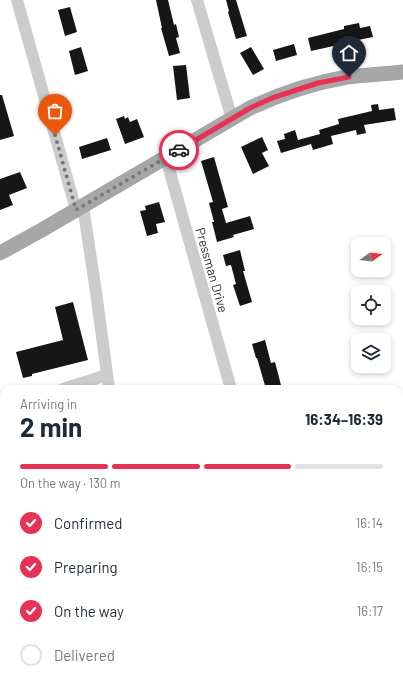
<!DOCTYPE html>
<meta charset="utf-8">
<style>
:root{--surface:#fff;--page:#f6f6f7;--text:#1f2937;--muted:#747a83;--line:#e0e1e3;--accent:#e63255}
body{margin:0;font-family:Barlow,sans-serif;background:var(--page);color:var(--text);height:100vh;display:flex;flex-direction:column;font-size:15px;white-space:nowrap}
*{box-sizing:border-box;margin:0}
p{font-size:13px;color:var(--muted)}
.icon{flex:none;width:22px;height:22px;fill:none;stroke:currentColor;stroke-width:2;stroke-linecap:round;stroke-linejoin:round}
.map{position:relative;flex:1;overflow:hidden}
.side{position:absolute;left:0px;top:385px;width:403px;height:300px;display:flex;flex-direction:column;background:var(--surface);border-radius:12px 12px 0 0;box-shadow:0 2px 6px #0003}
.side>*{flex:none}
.needle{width:26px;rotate:76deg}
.controls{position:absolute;left:351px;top:237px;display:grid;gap:8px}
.controls a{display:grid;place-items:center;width:40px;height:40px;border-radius:8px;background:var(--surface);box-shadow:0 2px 6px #0003;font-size:20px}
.pin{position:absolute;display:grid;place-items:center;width:34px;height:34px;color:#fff;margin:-41px -17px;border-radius:50% 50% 50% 0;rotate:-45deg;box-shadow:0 0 4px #0007}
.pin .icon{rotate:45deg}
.courier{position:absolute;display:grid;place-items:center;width:40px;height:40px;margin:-20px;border:3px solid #e63255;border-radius:50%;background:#fff;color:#222;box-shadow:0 1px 5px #0007}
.head em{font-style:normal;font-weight:700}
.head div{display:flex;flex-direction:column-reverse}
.head{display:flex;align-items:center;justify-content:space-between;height:68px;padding:0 20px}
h1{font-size:26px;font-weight:700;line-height:30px}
.bar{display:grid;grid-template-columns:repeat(4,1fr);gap:6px 4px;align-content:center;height:48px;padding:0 20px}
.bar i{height:5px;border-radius:3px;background:var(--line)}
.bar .active{background:var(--accent)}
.bar p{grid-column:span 4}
ol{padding:0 20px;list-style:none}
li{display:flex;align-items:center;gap:12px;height:44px}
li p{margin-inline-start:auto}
li .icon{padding:4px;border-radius:50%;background:var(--accent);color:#fff;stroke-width:4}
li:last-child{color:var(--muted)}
li i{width:22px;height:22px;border:2px solid var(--line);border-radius:50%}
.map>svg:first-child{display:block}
.building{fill:#161616}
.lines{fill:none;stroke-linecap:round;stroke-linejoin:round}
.minor{stroke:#ccc;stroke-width:12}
.major{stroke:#a7a7a7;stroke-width:15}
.done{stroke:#787878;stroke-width:4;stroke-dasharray:0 7.2}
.route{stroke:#e63255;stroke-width:5}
.labels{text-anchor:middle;stroke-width:4;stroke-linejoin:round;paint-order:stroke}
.street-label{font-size:13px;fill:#2f2f2f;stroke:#fff}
</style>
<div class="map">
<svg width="403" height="685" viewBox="0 0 403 685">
<rect width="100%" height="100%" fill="#fff"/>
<g class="building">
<polygon points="156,0 168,0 174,25 176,24 179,37 176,38 180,53 169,56 161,28 162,28"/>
<polygon points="226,0 236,0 247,36 236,39 228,12 229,11"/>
<polygon points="70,7 77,32 65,36 58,10"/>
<polygon points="359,23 360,28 370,26 373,37 358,40 359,43 348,46 347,43 311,51 308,38 344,29 344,26"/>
<polygon points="294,44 297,55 276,61 273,50"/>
<polygon points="81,47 88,71 75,75 69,51"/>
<polygon points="251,47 264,69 253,75 240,53"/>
<polygon points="186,65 190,98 177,100 173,66"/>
<polygon points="0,95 2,95 14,136 0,140"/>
<polygon points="378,104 379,110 394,108 396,120 364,125 366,133 357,135 356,130 331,136 333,144 313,150 311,144 281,153 277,141 285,139 284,134 295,130 298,140 320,134 319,130 339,124 338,119 372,111 371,105"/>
<polygon points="124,116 125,119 128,117 130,122 137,119 144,137 125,144 116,119"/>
<polygon points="262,137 268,150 262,153 269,166 253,174 241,147"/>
<polygon points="107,138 111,150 82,159 79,147"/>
<polygon points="214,157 228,207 222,209 226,223 250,216 254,229 233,235 234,237 217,242 212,222 214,222 209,203 213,202 201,161"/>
<polygon points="20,172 27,188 9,195 13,205 0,210 0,179"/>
<polygon points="159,202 165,222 156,224 158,233 147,236 140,211 146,210 145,206"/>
<polygon points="240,250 245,271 243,271 252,302 240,306 233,285 236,284 231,265 226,266 223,255"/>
<polygon points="73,302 88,360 32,374 32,376 23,378 16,352 63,340 55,307"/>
<polygon points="265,340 271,363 275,362 282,389 266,389 257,358 256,358 252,344"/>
</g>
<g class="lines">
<g class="minor">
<polyline points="17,0 76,210"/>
<polyline points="197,0 232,119"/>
<polyline points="166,158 231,389"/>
<polyline points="83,206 96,292 109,389"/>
<polyline points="63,389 107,375"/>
<polyline points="399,404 403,403"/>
<polyline points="0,418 4,417"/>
<polyline points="0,509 4,523"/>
<polyline points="399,576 403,575"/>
<polyline points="399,652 403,651"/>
<polyline points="93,681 95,685"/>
<polyline points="318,681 319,685"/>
</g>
<path class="major" d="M0,253L40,231L250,108C282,93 313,83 347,77C366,75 385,74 403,72"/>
</g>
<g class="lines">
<polyline class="done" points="55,135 76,210 179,150"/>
<polyline class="route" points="179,150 250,108 272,98 318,83 349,77"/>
</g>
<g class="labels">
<g class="street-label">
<text transform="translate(212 270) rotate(74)" y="5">Pressman Drive</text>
</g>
</g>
</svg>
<div class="controls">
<a><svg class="needle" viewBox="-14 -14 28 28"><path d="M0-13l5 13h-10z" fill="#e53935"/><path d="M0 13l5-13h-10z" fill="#747a83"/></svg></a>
<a><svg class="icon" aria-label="locate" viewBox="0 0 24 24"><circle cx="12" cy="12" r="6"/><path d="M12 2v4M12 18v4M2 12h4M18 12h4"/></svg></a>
<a><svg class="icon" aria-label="layers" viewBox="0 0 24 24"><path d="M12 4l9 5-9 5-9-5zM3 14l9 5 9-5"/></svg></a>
</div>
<div class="pin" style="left:55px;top:135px;background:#ea580c"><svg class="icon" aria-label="bag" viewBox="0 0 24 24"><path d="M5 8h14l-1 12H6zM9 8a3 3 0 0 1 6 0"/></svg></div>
<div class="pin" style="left:349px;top:77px;background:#1f2937"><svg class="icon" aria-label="home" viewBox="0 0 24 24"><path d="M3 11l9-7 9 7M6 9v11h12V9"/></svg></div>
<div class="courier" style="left:179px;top:150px"><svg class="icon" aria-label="car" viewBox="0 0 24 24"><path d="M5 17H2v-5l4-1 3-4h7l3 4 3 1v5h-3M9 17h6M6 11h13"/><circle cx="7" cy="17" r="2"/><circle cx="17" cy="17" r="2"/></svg></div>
<section class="side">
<div class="head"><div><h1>2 min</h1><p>Arriving in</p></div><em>16:34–16:39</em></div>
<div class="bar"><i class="active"></i><i class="active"></i><i class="active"></i><i></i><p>On the way · 130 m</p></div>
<ol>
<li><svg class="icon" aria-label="check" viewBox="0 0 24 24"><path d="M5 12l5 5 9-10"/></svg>Confirmed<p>16:14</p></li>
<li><svg class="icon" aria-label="check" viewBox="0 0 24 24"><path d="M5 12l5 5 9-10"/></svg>Preparing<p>16:15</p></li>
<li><svg class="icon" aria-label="check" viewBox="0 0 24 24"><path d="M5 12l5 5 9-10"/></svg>On the way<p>16:17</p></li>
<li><i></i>Delivered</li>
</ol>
</section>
</div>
